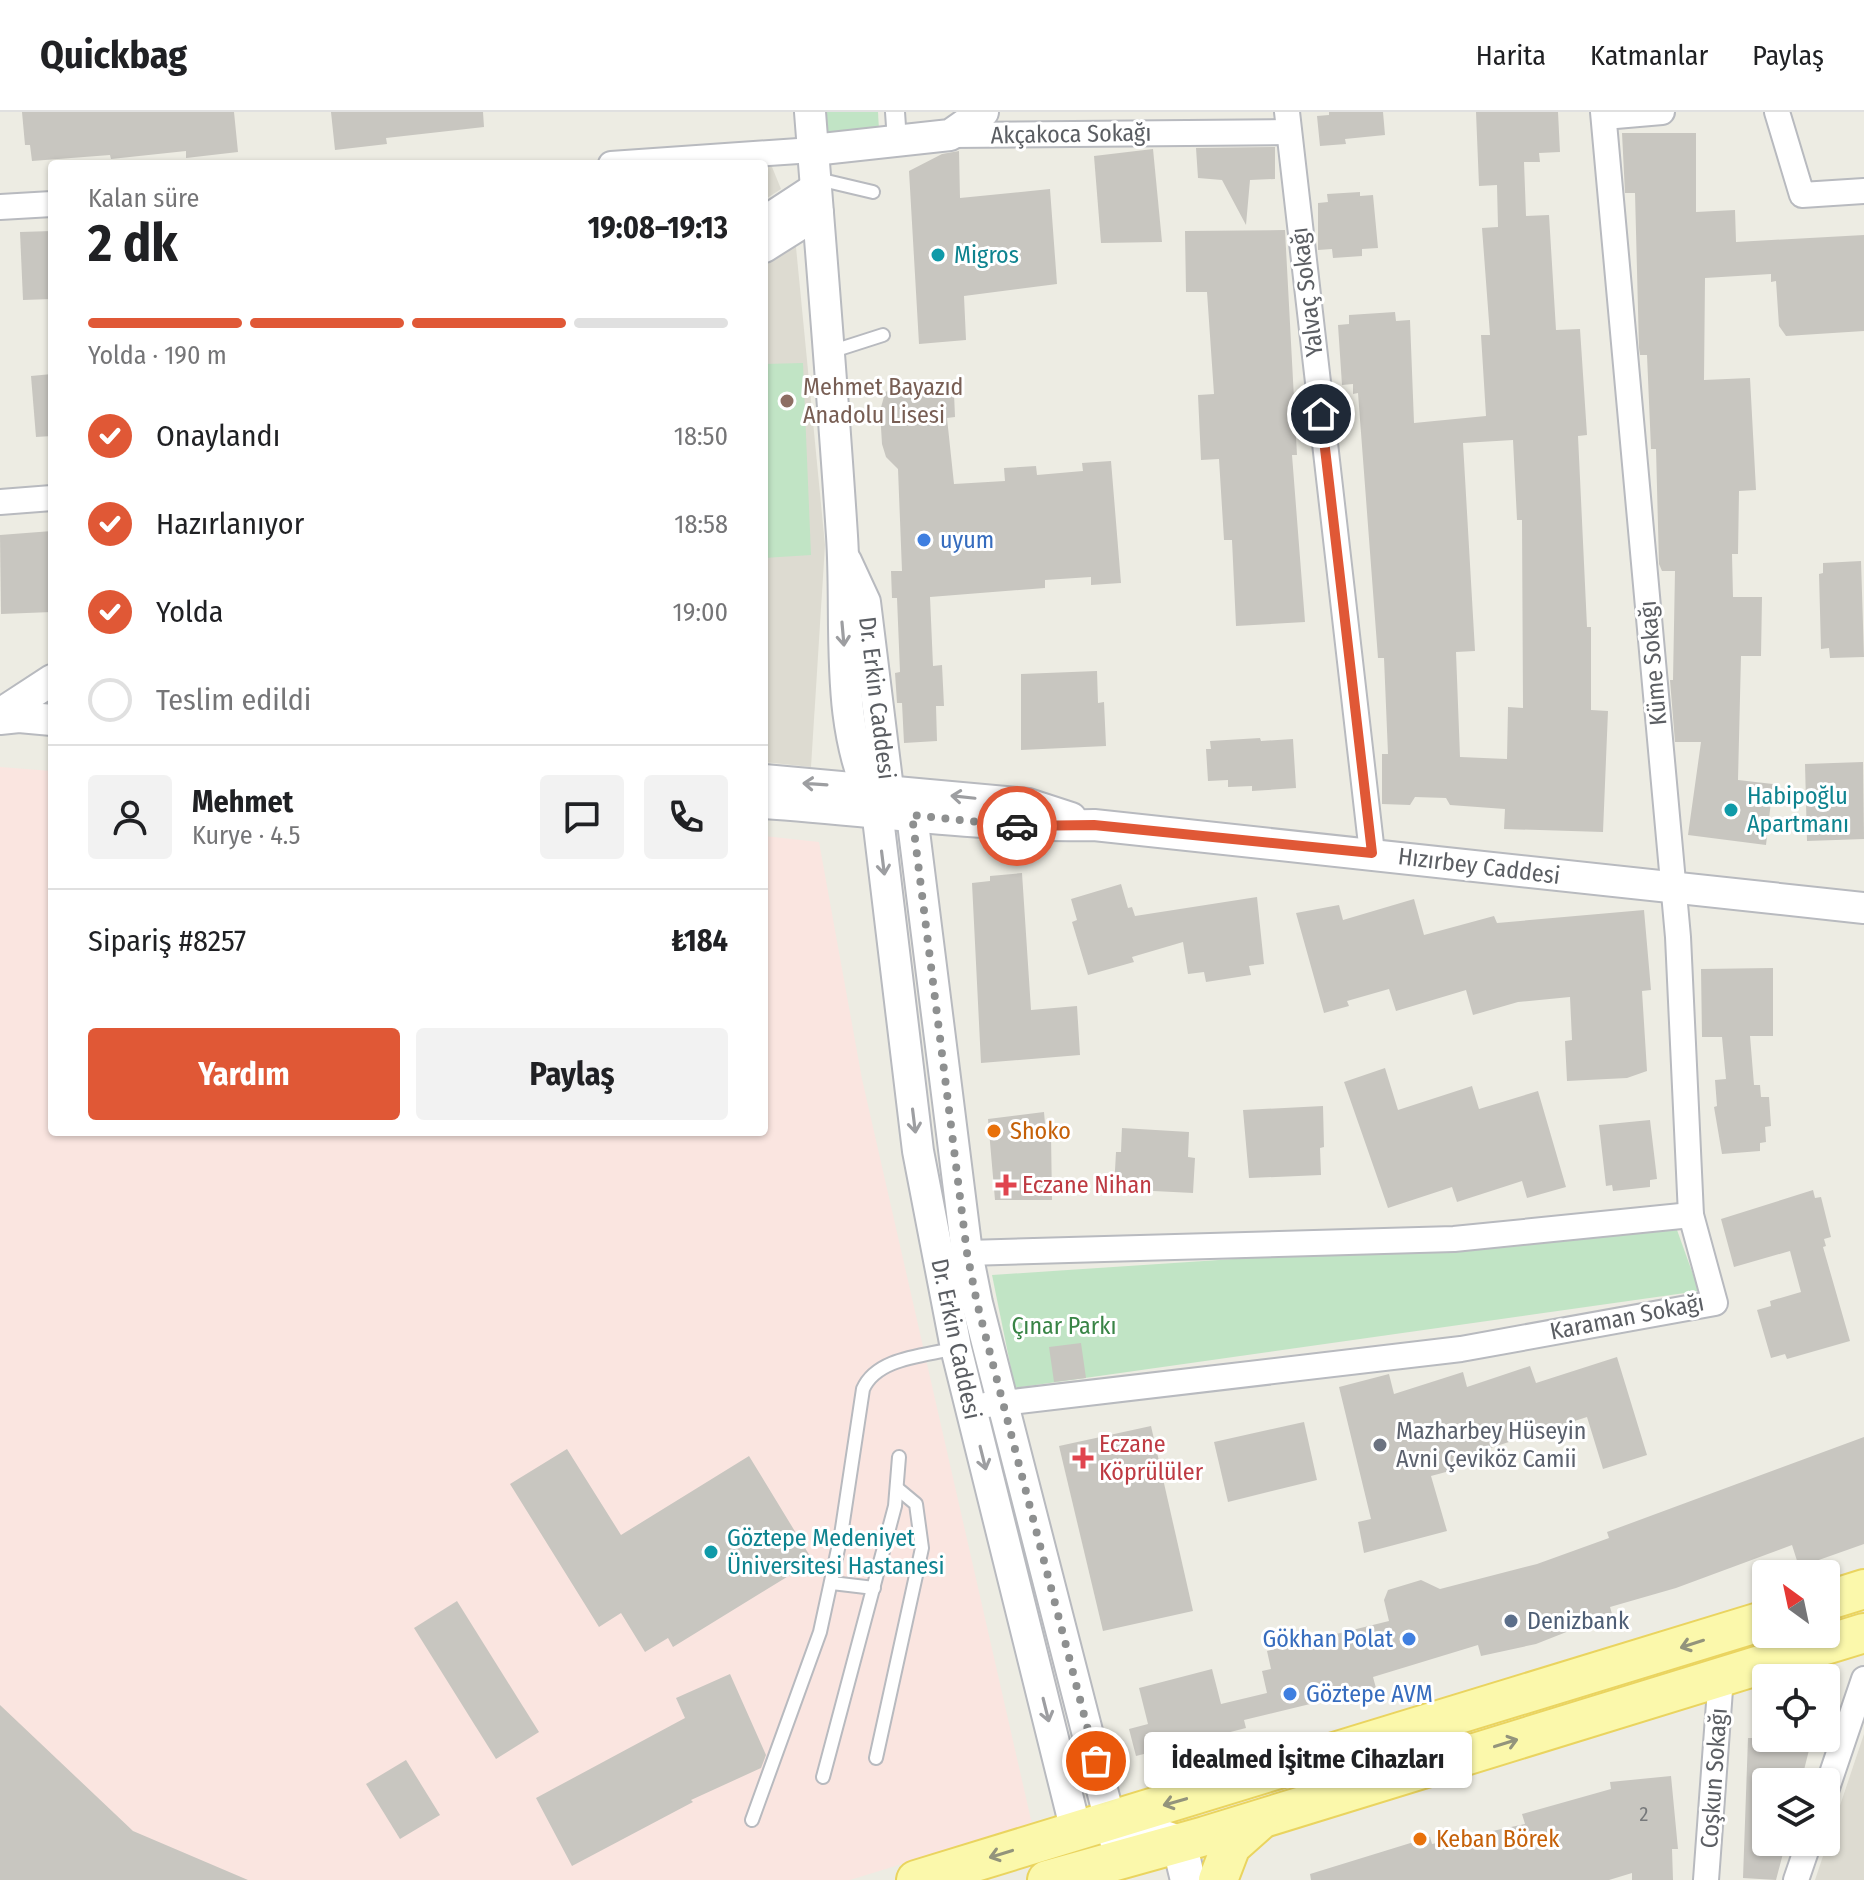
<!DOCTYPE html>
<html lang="tr">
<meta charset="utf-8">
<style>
:root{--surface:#fff;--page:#f2f2f2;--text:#202124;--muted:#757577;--line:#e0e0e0;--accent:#e05836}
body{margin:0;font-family:"Fira Sans Condensed",sans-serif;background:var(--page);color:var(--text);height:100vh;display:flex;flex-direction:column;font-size:30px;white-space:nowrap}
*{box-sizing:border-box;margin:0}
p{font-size:26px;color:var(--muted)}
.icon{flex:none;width:44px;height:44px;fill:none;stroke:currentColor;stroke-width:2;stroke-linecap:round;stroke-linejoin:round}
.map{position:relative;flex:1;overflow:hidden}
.sheet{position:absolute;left:48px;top:48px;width:720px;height:976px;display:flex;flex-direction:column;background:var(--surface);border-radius:8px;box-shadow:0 2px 6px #0004}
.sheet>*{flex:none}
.needle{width:52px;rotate:327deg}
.tools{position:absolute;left:1752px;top:1448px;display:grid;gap:16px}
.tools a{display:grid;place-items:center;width:88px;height:88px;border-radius:8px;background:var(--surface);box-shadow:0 2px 6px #0004;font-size:40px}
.pin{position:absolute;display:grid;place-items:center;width:68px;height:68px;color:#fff;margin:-34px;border:4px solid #fff;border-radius:50%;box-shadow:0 2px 8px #0007}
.courier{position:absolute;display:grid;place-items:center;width:80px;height:80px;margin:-40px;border:6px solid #e05836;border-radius:50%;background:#fff;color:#222;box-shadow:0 2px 10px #0007}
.bubble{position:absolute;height:56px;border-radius:8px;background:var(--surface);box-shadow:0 2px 6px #0004;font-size:26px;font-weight:700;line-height:56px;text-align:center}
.summary em{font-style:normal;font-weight:700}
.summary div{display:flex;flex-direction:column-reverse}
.summary{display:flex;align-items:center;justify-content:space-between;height:136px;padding:0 40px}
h1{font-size:52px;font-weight:700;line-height:60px}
.bar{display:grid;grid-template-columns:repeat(4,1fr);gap:12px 8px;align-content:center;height:96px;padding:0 40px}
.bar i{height:10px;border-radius:6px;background:var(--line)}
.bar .selected{background:var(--accent)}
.bar p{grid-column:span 4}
.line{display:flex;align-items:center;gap:20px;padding:0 40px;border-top:2px solid var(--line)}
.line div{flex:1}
.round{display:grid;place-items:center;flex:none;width:84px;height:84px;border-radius:8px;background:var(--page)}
ol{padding:0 40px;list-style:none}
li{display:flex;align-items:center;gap:24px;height:88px}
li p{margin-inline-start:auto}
li .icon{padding:8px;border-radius:50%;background:var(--accent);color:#fff;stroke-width:4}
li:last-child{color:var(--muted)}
li i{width:44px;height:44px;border:4px solid var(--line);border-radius:50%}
.action{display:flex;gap:16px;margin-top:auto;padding:16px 40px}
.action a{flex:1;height:92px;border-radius:8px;background:var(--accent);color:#fff;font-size:32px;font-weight:700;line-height:92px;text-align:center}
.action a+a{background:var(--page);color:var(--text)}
header{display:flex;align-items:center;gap:48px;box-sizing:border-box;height:112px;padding:0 40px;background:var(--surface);border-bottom:2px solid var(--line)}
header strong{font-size:38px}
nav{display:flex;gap:44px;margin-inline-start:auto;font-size:28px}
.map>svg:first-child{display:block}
.education{fill:#dddbd1}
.medical{fill:#fae5e0}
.green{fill:#c1e4c5}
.building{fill:#c8c6c0;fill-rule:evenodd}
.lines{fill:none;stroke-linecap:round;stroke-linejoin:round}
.service-casing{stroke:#b8babf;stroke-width:16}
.pedestrian-casing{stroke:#b8babf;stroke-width:22}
.minor-casing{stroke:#b8babf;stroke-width:28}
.tertiary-casing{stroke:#b8babf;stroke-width:34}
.secondary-casing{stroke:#b9bbc1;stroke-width:38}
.primary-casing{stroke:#ead45f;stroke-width:42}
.service{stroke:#fff;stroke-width:12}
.pedestrian{stroke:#fff;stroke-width:18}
.minor{stroke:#fff;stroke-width:24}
.tertiary{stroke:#fff;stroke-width:30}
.secondary{stroke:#fff;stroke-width:34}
.primary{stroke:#fbf8ab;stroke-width:38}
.oneway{stroke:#9d9ea1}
.oneway2{stroke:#93947c}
.done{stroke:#8e9090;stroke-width:8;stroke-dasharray:0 14.4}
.route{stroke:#e05836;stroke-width:10}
.culture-dot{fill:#0f9aa8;stroke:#fff;stroke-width:3}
.education-dot{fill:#8d6e63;stroke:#fff;stroke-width:3}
.shop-dot{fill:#3f7fe0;stroke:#fff;stroke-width:3}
.food-dot{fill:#e8710a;stroke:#fff;stroke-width:3}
.health-dot{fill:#e0444e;stroke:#fff;stroke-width:3}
.worship-dot{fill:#6b7280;stroke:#fff;stroke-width:3}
.service-dot{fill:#5c6f8a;stroke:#fff;stroke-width:3}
.labels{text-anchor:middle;stroke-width:6;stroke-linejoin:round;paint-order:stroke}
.number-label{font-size:20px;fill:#76787a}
.street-label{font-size:24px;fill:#5b5e63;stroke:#fff}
.culture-label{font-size:24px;fill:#0d838f;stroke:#fff;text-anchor:start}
.education-label{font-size:24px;fill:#785e54;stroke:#fff;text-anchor:start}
.shop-label{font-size:24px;fill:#366cbe;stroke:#fff;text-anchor:start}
.food-label{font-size:24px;fill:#c56008;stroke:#fff;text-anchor:start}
.health-label{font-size:24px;fill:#be3a42;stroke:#fff;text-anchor:start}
.park-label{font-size:24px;fill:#398446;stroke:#fff}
.worship-label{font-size:24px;fill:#5b616d;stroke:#fff;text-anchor:start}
.service-label{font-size:24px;fill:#4e5e75;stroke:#fff;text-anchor:start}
</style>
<header>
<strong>Quickbag</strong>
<nav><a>Harita</a><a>Katmanlar</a><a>Paylaş</a></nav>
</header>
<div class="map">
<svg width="1864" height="1768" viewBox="0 0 1864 1768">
<rect width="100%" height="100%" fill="#edece3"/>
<g class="education">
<polygon points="770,50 781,77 764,88 764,52"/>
<polygon points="795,125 825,433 811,655 764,650 764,145"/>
<polygon points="1864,1622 1864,1768 1815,1768"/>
</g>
<polygon class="medical" points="0,655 52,659 52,1020 764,1020 764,724 819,730 862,967 1032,1712 850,1768 0,1768"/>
<g class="green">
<polygon points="824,0 878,0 879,18 826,29"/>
<polygon points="803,251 811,443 764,446 764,252"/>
<polygon points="1677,1118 1699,1179 1015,1276 992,1163"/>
</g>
<g class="building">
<polygon points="22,0 234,0 238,40 186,46 186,39 111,47 110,43 32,49 30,33 25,33"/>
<polygon points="331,0 483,0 484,15 386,26 387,32 335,38"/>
<polygon points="1329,0 1383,0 1385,23 1345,27 1346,32 1320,34 1317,4 1329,3"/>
<path d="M1476,0H1558L1560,40L1539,41L1540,50H1524L1526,104L1549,103L1556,218L1580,217L1587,323L1578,324L1587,515H1591V598L1608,599L1603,720L1504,717L1505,697L1450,693L1446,686L1415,685L1410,693L1382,692V642H1388L1384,546H1378L1358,281L1353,282V272L1342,273L1338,213L1349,212V203L1395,200L1396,209L1410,208L1414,311L1486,304L1481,223H1490L1482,116L1498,115L1497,73L1479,74ZM1513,328L1517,408H1522L1523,596L1508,595L1507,647L1460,645L1456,540L1475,539L1463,331Z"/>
<polygon points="1622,21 1696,21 1696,100 1735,98 1736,130 1864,123 1864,219 1786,224 1779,214 1776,169 1771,170 1771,162 1705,166 1704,268 1750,266 1756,378 1739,379 1738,442 1732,442 1733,485 1762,485 1761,544 1741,544 1738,668 1773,672 1766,733 1688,723 1701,630 1675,630 1670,568 1673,568 1675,459 1662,459 1659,452 1656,337 1651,337 1647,243 1640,243 1639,236 1635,81 1625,81"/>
<polygon points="1275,35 1275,67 1250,68 1246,113 1222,68 1198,66 1196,36"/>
<polygon points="1153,37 1162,130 1101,131 1094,44"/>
<polygon points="959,39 960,86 1050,77 1057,172 964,184 966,228 919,232 909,59 942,42"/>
<polygon points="1360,80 1360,84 1373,83 1378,136 1362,137 1362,144 1333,146 1332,137 1318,138 1318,91 1328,90 1327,82"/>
<polygon points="1285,118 1297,343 1292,343 1305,510 1236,514 1232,428 1224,428 1219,347 1201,348 1198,283 1214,282 1207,180 1186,180 1185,119"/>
<polygon points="52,119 52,187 23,188 20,120"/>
<polygon points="52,262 52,324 36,325 31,264"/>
<polygon points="946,271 946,282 954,281 955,305 947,306 954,372 1005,369 1004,356 1036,354 1037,363 1083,359 1082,351 1111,349 1121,471 1091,473 1091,465 1045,468 1045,476 930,485 933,554 942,553 944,594 936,594 937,629 904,631 902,591 897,591 895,561 900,560 897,486 892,486 891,459 902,459 898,357 886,345 882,332 880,299 885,281 893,273"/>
<polygon points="52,419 52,500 1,502 0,423"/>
<polygon points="1861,449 1864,545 1830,546 1829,536 1821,537 1819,462 1823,461 1823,451"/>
<polygon points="1097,559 1098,591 1104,590 1106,634 1021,638 1021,562"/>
<polygon points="1260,626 1261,629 1293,627 1296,676 1252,679 1252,674 1228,675 1228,668 1208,669 1206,637 1211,637 1210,629"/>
<polygon points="1863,650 1864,727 1807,729 1805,652"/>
<polygon points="1022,761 1031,898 1077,894 1080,943 981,951 972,771 990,769 990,764"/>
<polygon points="1121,772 1128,796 1132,795 1135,804 1257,785 1264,852 1249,854 1251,863 1206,870 1204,860 1188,862 1183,830 1132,845 1134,850 1088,863 1072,810 1077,808 1071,787"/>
<polygon points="1414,787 1424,823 1494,804 1497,811 1644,798 1651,878 1642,879 1647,959 1627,966 1567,969 1565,929 1572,928 1570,885 1518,890 1473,903 1466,878 1396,899 1389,877 1347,889 1349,894 1324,901 1296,801 1339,793 1343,808"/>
<polygon points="1773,856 1773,924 1750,924 1754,973 1760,973 1761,985 1769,985 1771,1014 1765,1015 1766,1030 1760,1031 1760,1039 1722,1042 1714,995 1717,994 1715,968 1726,967 1722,925 1702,925 1701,857"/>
<polygon points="1385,956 1398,998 1472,974 1479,997 1538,979 1566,1075 1527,1086 1522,1069 1457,1090 1452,1075 1388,1096 1344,970"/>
<polygon points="1323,994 1324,1035 1320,1036 1321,1063 1249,1066 1243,998"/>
<polygon points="1044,1000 1046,1023 1051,1023 1052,1088 995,1088 988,1007"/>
<polygon points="1650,1008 1657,1067 1650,1068 1650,1075 1613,1079 1612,1073 1606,1074 1599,1013"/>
<polygon points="1122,1016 1189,1020 1188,1045 1195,1046 1193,1081 1114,1077 1116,1040 1121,1040"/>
<polygon points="1813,1078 1815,1086 1821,1085 1831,1125 1824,1127 1826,1134 1823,1135 1850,1229 1787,1247 1785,1242 1771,1246 1757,1198 1771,1194 1770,1189 1801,1180 1790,1139 1734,1155 1721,1107"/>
<polygon points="1081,1231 1086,1266 1054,1270 1049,1235"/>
<polygon points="1617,1245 1647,1343 1603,1357 1587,1305 1484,1338 1487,1349 1431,1364 1447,1419 1364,1441 1358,1410 1371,1407 1339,1275 1389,1262 1394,1282 1463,1260 1467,1275 1530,1254 1536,1271"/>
<polygon points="1304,1310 1317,1368 1228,1390 1214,1330"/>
<polygon points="1151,1314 1193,1499 1103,1519 1059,1334"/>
<polygon points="1864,1325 1864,1432 1799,1455 1792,1433 1676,1476 1610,1495 1612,1502 1536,1532 1481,1544 1478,1533 1373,1565 1376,1576 1244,1608 1246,1616 1136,1644 1129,1617 1148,1612 1139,1576 1212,1557 1221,1592 1267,1581 1262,1559 1271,1557 1267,1539 1389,1509 1384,1488 1388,1478 1421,1468 1440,1477 1537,1452 1609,1426 1607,1420"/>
<polygon points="567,1337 621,1423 749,1344 813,1449 673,1535 668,1526 645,1540 621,1501 599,1515 510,1372"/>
<polygon points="457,1489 539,1620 496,1647 414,1516"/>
<polygon points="730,1562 766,1643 761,1656 691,1688 693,1690 572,1754 536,1686 685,1606 676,1586"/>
<polygon points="0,1593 133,1719 248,1768 0,1768"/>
<polygon points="1748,1626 1812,1626 1801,1670 1766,1670 1766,1730 1786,1730 1776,1768 1743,1766"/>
<polygon points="406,1648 440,1703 400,1727 366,1672"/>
<polygon points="1671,1664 1678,1737 1672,1737 1673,1768 1632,1768 1632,1761 1609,1768 1311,1768 1310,1762 1430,1725 1432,1732 1525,1712 1522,1702 1611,1677 1610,1670"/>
</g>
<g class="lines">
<g class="service-casing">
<g id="service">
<polyline points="818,67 873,80"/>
<polyline points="830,240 883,223"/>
<polyline points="832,1471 874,1476"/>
<polyline points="876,1646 922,1436 916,1392 898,1377"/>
<polyline points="823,1665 895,1394 899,1345"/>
<path d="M752,1708L820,1520L841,1423L863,1277C877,1245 925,1244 956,1236"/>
</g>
</g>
<g class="pedestrian-casing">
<polyline id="pedestrian" points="895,0 897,29"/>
</g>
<g class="minor-casing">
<g id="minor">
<polyline points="1287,0 1372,741"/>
<polyline points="1777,0 1802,83 1864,79"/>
<polyline points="1604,5 1662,0"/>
<polyline points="950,23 1289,20"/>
<polyline points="611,52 813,38"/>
<polyline points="0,95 52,92"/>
<polyline points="0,390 52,386"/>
<polyline points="967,1141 1454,1127 1691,1103"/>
<polyline points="986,1293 1461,1237 1715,1191 1691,1103 1678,825 1603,0"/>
<polyline points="1826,1679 1864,1567"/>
<polyline points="1706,1768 1721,1564"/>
<polyline points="1796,1768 1809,1730"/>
</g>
</g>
<g class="tertiary-casing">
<g id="tertiary">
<path d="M810,0C821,141 833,283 842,424C848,514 833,616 877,698L918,1039L956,1236L1076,1719"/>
<polyline points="813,38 950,23 983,0"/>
<polyline points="764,110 816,76"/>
<polyline points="764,135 818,101"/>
<polyline points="846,449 865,490 888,677 912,703 967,1141 977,1191 1115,1728"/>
<polyline points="0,602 52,568"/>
<polyline points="0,607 19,605 52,608"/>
<polyline points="764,668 1028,692 1071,706"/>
<path d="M764,691C874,698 983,716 1094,713L1864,796"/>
</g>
</g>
<g class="secondary-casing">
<polyline id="secondary" points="1112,1709 1179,1731 1188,1768"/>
</g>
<g class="primary-casing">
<g id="primary">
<polyline points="1826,1489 1864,1477"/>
<polyline points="916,1768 1766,1508"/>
<polyline points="1047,1768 1205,1724 1864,1521"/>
<polyline points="1218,1768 1231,1734 1258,1710"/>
</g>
</g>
<use href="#service" class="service"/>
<use href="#pedestrian" class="pedestrian"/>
<use href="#minor" class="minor"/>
<use href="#tertiary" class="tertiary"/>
<use href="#secondary" class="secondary"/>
<use href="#primary" class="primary"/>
</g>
<defs><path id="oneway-shaft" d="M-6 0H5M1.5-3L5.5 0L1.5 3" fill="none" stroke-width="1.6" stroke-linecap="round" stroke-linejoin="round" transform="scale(2)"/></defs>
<g class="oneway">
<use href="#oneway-shaft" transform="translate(843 522) rotate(85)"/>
<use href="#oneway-shaft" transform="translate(815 672) rotate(-176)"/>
<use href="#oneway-shaft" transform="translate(963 685) rotate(-174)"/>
<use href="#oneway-shaft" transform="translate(883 751) rotate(83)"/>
<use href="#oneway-shaft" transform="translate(914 1009) rotate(83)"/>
<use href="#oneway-shaft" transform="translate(983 1346) rotate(76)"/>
<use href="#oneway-shaft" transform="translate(1046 1598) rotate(76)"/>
</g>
<g class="oneway2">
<use href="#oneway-shaft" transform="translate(1692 1532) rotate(162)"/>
<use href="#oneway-shaft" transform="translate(1506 1631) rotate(-17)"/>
<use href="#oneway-shaft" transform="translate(1175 1690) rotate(164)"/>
<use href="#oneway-shaft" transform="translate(1001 1742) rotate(163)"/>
</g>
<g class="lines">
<polyline class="done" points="1017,714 912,703 967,1141 977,1191 1096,1649"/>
<polyline class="route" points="1017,714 1094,713 1372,741 1321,302"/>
</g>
<g class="culture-dot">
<circle cx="938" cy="143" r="8"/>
<circle cx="1731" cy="698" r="8"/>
<circle cx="711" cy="1440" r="8"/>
</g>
<circle class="education-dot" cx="787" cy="289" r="8"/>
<g class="shop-dot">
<circle cx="924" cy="428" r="8"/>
<circle cx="1409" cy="1527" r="8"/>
<circle cx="1290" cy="1582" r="8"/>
</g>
<g class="food-dot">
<circle cx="994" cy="1019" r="8"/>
<circle cx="1420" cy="1727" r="8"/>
</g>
<g class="health-dot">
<path d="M1002 1061h8v8h8v8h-8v8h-8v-8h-8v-8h8z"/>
<path d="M1079 1334h8v8h8v8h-8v8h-8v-8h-8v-8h8z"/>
</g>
<circle class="worship-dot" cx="1380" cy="1333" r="8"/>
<circle class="service-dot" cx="1511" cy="1509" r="8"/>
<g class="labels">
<g class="number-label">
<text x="1644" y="1709">2</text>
</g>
<g class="street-label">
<text transform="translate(1071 22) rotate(-1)" y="8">Akçakoca Sokağı</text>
<text transform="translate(1307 180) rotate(-97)" y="8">Yalvaç Sokağı</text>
<text transform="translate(1653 551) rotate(-95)" y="8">Küme Sokağı</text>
<text transform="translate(877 586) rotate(83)" y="8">Dr. Erkin Caddesi</text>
<text transform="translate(1479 754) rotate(7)" y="8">Hızırbey Caddesi</text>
<text transform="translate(1627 1205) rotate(-11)" y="8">Karaman Sokağı</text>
<text transform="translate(956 1227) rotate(78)" y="8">Dr. Erkin Caddesi</text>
<text transform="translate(1714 1666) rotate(-86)" y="8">Coşkun Sokağı</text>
</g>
<g class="culture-label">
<text x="954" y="151">Migros</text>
<text x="1747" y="692">Habipoğlu<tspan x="1747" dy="28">Apartmanı</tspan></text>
<text x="727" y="1434">Göztepe Medeniyet<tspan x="727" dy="28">Üniversitesi Hastanesi</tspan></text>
</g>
<g class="education-label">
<text x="803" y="283">Mehmet Bayazıd<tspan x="803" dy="28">Anadolu Lisesi</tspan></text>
</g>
<g class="shop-label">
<text x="940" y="436">uyum</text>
<text x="1393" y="1535" text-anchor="end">Gökhan Polat</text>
<text x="1306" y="1590">Göztepe AVM</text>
</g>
<g class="food-label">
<text x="1010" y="1027">Shoko</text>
<text x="1436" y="1735">Keban Börek</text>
</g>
<g class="health-label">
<text x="1022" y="1081">Eczane Nihan</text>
<text x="1099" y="1340">Eczane<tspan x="1099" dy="28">Köprülüler</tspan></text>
</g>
<g class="park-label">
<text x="1064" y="1222">Çınar Parkı</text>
</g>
<g class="worship-label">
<text x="1396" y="1327">Mazharbey Hüseyin<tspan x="1396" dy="28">Avni Çeviköz Camii</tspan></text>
</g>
<g class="service-label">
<text x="1527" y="1517">Denizbank</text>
</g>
</g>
</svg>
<div class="tools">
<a><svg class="needle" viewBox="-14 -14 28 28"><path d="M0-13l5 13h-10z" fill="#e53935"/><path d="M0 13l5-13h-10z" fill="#757577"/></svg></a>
<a><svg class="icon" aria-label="locate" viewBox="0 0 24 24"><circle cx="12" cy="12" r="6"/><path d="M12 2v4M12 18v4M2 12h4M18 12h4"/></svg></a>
<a><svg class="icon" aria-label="layers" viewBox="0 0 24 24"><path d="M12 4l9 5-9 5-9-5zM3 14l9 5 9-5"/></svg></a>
</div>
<div class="pin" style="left:1096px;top:1649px;background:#ea580c"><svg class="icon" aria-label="bag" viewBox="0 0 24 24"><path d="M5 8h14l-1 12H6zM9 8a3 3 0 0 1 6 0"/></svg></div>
<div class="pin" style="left:1321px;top:302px;background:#1f2937"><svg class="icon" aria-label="home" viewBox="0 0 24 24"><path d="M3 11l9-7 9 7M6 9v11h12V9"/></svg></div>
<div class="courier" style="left:1017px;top:714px"><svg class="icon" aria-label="car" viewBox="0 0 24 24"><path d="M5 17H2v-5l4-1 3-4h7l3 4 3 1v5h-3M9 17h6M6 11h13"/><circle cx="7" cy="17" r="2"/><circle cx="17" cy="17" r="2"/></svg></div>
<div class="bubble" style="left:1144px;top:1620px;width:328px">İdealmed İşitme Cihazları</div>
<section class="sheet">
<div class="summary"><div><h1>2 dk</h1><p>Kalan süre</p></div><em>19:08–19:13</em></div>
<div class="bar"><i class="selected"></i><i class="selected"></i><i class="selected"></i><i></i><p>Yolda · 190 m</p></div>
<ol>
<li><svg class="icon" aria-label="check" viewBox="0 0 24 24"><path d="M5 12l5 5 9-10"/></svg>Onaylandı<p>18:50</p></li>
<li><svg class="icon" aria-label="check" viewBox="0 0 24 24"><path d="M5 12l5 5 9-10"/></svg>Hazırlanıyor<p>18:58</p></li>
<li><svg class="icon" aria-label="check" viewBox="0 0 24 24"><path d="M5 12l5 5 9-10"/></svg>Yolda<p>19:00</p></li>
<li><i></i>Teslim edildi</li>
</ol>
<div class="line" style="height:144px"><a class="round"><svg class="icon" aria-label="person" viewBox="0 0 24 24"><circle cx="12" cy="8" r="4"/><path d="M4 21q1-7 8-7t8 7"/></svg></a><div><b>Mehmet</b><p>Kurye · 4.5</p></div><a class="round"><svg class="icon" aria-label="chat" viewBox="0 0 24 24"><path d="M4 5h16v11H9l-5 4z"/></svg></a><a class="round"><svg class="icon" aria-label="phone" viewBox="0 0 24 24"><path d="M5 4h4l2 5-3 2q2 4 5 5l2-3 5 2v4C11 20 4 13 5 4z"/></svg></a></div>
<div class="line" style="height:104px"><div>Sipariş #8257</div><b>₺184</b></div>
<div class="action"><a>Yardım</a><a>Paylaş</a></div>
</section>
</div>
